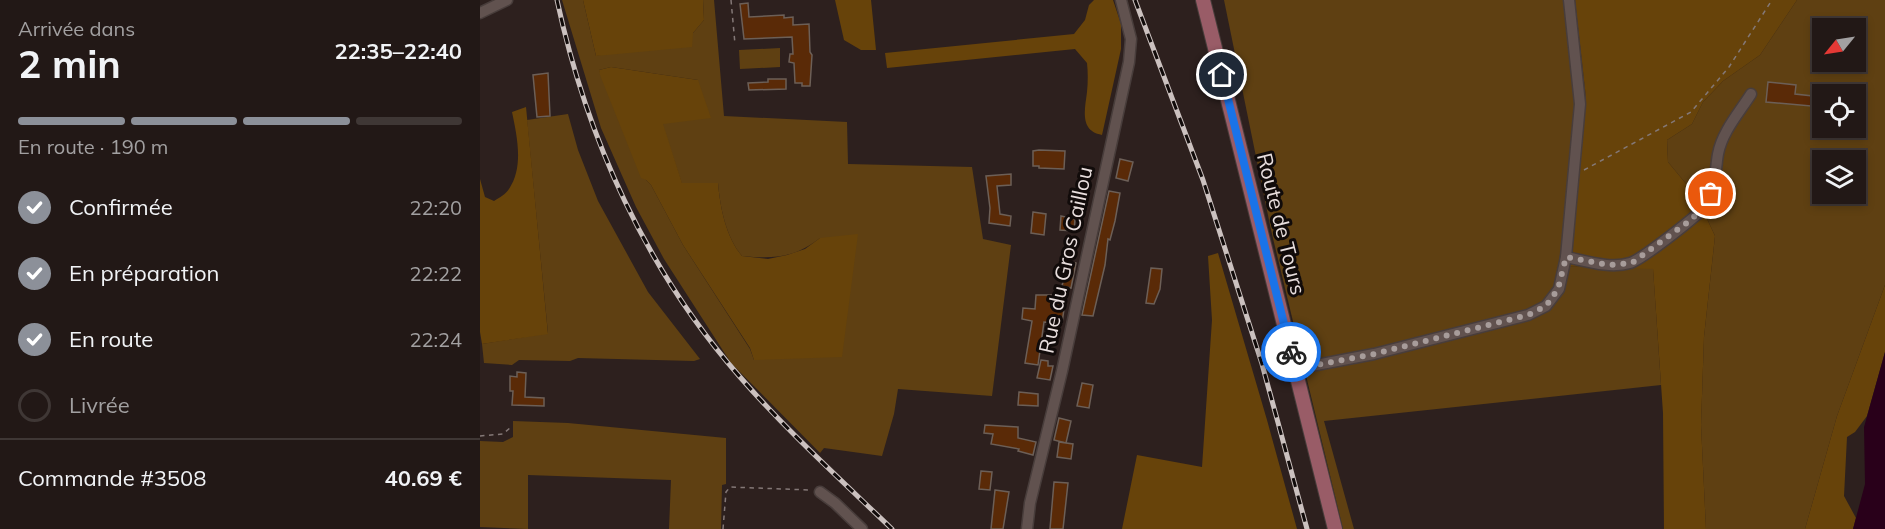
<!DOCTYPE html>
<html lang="fr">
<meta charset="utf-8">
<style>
:root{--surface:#221816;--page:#2e2523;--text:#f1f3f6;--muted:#a2a0a1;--line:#3f3735;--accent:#8c9099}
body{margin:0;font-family:Mulish,sans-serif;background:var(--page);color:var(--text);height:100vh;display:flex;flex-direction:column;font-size:22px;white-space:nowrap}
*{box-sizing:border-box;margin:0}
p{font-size:20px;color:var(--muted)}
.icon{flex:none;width:33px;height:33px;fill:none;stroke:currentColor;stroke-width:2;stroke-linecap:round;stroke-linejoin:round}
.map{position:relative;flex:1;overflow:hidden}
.sheet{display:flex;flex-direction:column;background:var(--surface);width:480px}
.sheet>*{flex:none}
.needle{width:39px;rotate:240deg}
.buttons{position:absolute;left:1332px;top:18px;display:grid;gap:12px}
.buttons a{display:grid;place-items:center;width:54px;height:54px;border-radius:0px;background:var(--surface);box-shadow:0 3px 9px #0003,0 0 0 2px var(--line);font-size:30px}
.pin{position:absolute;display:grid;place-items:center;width:51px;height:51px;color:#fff;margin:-26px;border:3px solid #fff;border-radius:50%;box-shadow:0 2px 6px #0007}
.courier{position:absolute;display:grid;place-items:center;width:60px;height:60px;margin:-30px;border:4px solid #1a73e8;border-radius:50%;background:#fff;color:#222;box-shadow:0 2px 8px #0007}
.head em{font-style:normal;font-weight:700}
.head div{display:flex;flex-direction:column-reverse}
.head{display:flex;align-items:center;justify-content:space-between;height:102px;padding:0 18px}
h1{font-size:39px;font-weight:700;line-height:45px}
.bar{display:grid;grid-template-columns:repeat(4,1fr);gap:9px 6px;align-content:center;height:72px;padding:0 18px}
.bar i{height:8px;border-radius:4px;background:var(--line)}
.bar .active{background:var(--accent)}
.bar p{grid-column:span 4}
.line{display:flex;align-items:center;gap:15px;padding:0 18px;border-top:2px solid var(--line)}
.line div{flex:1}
ol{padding:0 18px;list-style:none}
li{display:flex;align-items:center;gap:18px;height:66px}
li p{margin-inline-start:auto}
li .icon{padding:6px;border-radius:50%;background:var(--accent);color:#fff;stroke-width:4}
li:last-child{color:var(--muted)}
li i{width:33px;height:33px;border:3px solid var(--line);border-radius:50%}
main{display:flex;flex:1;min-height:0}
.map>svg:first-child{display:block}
.green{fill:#5f4012;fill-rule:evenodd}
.forest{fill:#67430a}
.water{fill:#29001a}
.building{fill:#5a2a07;stroke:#6c5f57;stroke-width:1.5}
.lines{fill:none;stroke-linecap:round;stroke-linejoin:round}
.minor-casing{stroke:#483d3b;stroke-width:13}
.major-casing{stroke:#483d3b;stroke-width:16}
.path{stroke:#847877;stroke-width:1.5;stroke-dasharray:4.5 4.5;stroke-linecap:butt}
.minor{stroke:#61524f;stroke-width:10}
.major{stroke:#995c67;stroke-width:14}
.rail-casing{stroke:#cbc1bf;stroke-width:5}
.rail{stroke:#110b0a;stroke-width:3;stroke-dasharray:9;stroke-linecap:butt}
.done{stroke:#a79c9a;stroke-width:6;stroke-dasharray:0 10.8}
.route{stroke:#1a73e8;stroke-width:8}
.labels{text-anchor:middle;stroke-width:6;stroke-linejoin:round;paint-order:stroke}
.street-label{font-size:21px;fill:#e8dedd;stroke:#110b0a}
</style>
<main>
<section class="sheet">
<div class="head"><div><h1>2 min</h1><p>Arrivée dans</p></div><em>22:35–22:40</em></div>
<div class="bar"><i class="active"></i><i class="active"></i><i class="active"></i><i></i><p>En route · 190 m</p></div>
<ol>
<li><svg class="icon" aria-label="check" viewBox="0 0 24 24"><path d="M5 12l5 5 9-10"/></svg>Confirmée<p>22:20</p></li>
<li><svg class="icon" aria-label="check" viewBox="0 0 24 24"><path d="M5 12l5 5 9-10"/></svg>En préparation<p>22:22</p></li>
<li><svg class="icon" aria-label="check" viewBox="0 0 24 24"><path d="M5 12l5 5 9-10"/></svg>En route<p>22:24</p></li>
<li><i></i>Livrée</li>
</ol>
<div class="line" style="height:78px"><div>Commande #3508</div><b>40.69 €</b></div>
</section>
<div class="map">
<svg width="1405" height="529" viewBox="0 0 1405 529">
<rect width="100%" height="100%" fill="#2d201e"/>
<g class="green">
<path d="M82,0H103L116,56L213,33L224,20L223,0H234L244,116L367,122L368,164L492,167L503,239L531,245L512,396L418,389L414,414L402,456L344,448L340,453L251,363L184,259L156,207L121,128ZM131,67L218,80L182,124L202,184L238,183C240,207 246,237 262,256C294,259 314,258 340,238L274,360L270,349L203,245L171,185L166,180L119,70Z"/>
<polygon points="744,0 1095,0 1106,98 1086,266 1173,268 1181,385 844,421 874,529 863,529 791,230"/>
<path d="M1317,0H1405V285L1357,416L1325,529H1226L1221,425L1224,337L1235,236L1217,197L1188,162L1187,140L1212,124L1223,102L1243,81L1280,55ZM1342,28H1376V62H1342ZM1342,94H1376V128H1342ZM1342,160H1376V194H1342Z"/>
<polygon points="300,48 300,67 260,69 259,50"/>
<polygon points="88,114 98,150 118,201 168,292 220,359 214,361 98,358 90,361 39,360 32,365 4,363 2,344 68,333 47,120"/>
<polygon points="33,421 88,423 246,438 246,484 242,485 241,529 189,529 191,480 48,475 48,529 0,527 0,441 23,442 33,437"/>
</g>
<g class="forest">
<polygon points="103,0 223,0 224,20 213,33 212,47 116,56"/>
<polygon points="355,0 391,0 396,50 381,50 364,40"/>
<path d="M614,0H633L641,24V49L622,135C599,131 605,109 607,92C608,82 608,72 607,63L595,49L407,68L405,53L594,34L605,20L609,5Z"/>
<polygon points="1095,0 1317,0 1280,55 1243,81 1223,102 1212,124 1187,140 1188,162 1217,197 1235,236 1224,337 1221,425 1226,529 1184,529 1183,413 1173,269 1086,266 1106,98"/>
<path d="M131,67L218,80L231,118L183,124L202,183H238C240,207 246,237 262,256L288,259L307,255L325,249L340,238L378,234L362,357L274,360L270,348L203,245L171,185L166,180L161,178L120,75L119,70Z"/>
<path d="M46,107L68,334L2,344L0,332V179L5,197L14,201C19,198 26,194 29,189C44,167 37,136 32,112Z"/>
<polygon points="738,253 787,420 817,529 642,529 657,455 722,467 732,320 728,256"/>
<polygon points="1405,285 1405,352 1387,416 1375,432 1367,437 1364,496 1376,518 1373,529 1325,529 1357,416"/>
</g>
<polygon class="water" points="1405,352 1405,529 1373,529 1385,484 1384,427"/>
<g class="building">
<polygon points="268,3 269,17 304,15 304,18 313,17 313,25 329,24 330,52 332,55 330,86 322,86 322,83 315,83 314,63 309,62 310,54 313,54 312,37 264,39 260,4"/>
<polygon points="68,73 70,116 57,117 53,75"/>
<polygon points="288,79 306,79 306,89 269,90 268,83 288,82"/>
<polygon points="1288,82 1316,85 1315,94 1342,97 1342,107 1286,102"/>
<polygon points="559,150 585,151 584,169 559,168 559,166 553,166 553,151"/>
<polygon points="640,159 653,162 648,181 636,178"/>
<polygon points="531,174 531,185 517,186 520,214 531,216 530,226 509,223 510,208 506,176"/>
<polygon points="629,191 640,193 635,221 630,240 628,239 625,265 613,316 602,315"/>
<polygon points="553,212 566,214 564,235 551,233"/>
<polygon points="581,216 595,219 594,231 580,230"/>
<polygon points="588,261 596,263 591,288 582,286"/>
<polygon points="671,268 682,269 680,289 674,304 666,303"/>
<polygon points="556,295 586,295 582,323 564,322 558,365 545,363 552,321 542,319 543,308 555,309"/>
<polygon points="561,360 568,361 568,366 573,366 570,380 557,378"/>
<polygon points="37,372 46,373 45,397 64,398 64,406 32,405 33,391 30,391 30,376 37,377"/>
<polygon points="602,383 613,385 609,408 597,406"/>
<polygon points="539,392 558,394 558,406 538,405"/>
<polygon points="579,418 591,421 586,443 574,440"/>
<polygon points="505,425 538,427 538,438 556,442 553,455 538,451 539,449 511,444 513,434 504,433"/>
<polygon points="579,442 593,444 591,459 577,457"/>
<polygon points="501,471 512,472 510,490 499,489"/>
<polygon points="574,482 588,483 583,529 570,529"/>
<polygon points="515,490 529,492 523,529 511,529"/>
</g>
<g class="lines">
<g class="minor-casing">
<g id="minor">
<polyline points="0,13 27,0"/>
<path d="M1086,257C1106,261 1130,269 1150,263C1161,260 1222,213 1227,204C1236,189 1235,171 1238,154C1242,132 1259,113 1271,94"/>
<polyline points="815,369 894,354 1048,315 1066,306 1079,289 1086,257 1100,104 1089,0"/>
<polyline points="340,492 355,503 382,529"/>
<polyline points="547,529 550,503 582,371 649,62 651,39 641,0"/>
</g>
</g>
<g class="major-casing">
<polyline id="major" points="723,0 855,529"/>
</g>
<g class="path">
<polyline points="251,0 255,44"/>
<polyline points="1104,170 1211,112 1249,67 1292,0"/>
<polyline points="0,436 23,434 31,427"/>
<polyline points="243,529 246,492 250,487 329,490"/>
</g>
<use href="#minor" class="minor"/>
<use href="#major" class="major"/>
<g class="rail-casing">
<g id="rail">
<path d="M77,0C107,139 166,270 260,377C307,431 360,479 412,529"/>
<polyline points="655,0 723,180 782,364 827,529"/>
</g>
</g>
<use href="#rail" class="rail"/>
</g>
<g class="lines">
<polyline class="done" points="811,352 815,369 894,354 1048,315 1066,306 1078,289 1086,257 1129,265 1152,263 1208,222 1227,205 1231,194"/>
<polyline class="route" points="742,75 811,352"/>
</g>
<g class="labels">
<g class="street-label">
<text transform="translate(801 224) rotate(76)" y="7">Route de Tours</text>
<text transform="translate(586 260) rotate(-78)" y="7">Rue du Gros Caillou</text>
</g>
</g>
</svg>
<div class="buttons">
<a><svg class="needle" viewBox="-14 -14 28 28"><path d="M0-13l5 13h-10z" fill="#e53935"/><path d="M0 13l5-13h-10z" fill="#a2a0a1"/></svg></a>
<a><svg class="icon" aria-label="locate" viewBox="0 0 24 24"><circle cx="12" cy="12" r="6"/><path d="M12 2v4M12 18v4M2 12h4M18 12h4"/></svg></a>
<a><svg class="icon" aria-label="layers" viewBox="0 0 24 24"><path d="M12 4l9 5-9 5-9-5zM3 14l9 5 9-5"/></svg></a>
</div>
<div class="pin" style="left:1231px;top:194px;background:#ea580c"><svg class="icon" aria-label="bag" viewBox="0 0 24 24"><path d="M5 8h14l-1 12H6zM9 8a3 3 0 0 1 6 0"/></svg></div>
<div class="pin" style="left:742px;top:75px;background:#1f2937"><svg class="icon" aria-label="home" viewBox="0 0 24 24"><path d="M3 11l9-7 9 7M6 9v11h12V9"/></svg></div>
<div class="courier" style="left:811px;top:352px"><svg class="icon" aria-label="bike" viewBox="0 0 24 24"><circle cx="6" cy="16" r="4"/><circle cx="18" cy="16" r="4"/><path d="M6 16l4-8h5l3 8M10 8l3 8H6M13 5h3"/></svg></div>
</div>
</main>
